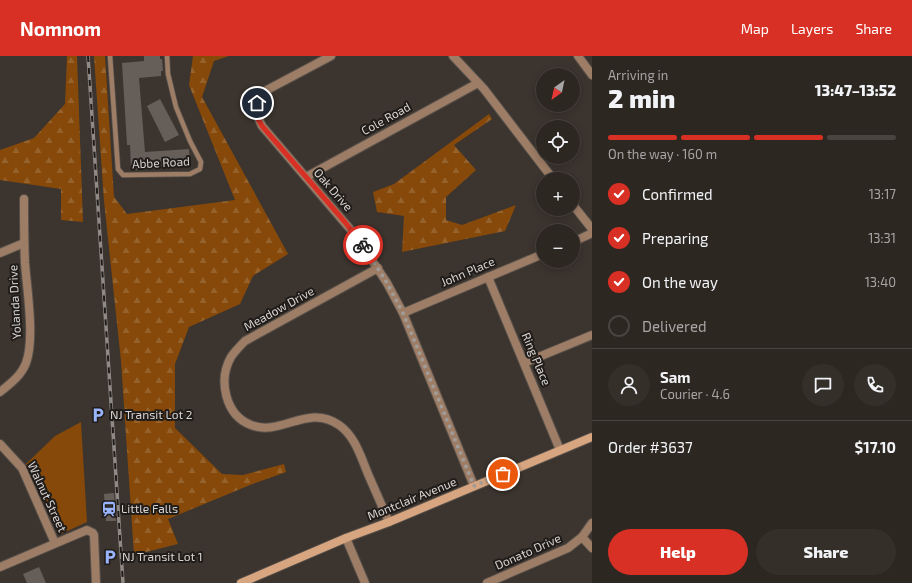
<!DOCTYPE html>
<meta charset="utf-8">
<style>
:root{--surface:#2d2722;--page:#352f2a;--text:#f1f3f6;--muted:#a7a5a5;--line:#484440;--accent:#d93025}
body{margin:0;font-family:"Exo 2",sans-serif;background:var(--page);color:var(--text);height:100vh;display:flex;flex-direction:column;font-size:15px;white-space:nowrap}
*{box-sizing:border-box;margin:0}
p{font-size:13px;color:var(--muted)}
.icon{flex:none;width:22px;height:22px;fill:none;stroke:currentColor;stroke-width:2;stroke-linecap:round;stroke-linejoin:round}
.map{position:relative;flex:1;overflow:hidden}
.sheet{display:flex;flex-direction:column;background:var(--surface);width:320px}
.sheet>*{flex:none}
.needle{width:26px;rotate:213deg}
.tools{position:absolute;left:536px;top:12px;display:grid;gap:8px}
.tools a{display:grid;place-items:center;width:44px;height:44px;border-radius:50%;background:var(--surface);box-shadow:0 2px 10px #0003,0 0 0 1px var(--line);font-size:20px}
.pin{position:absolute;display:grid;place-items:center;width:34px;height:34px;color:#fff;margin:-17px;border:2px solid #fff;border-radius:50%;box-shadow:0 1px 4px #0007}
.courier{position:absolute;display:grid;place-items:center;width:40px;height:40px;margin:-20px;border:3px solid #d93025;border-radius:50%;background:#fff;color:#222;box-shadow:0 1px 5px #0007}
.head em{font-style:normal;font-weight:800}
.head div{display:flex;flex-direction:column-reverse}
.head{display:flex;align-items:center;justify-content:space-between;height:68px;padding:0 16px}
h1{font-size:26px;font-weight:800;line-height:30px}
.bar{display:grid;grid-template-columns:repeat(4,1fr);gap:6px 4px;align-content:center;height:48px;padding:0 16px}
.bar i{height:5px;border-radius:3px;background:var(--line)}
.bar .on{background:var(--accent)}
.bar p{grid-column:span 4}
.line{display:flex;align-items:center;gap:10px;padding:0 16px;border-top:1px solid var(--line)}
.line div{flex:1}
.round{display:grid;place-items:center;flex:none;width:42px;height:42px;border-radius:21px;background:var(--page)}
ol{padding:0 16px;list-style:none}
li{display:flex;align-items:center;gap:12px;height:44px}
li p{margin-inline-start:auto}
li .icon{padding:4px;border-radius:50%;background:var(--accent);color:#fff;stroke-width:4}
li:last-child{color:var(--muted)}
li i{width:22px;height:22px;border:2px solid var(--line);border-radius:50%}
.button{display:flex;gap:8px;margin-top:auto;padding:8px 16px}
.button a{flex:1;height:46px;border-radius:24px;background:var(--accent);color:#fff;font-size:16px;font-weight:800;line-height:46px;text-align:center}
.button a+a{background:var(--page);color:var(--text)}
header{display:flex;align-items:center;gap:24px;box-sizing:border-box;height:56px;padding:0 20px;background:var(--accent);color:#fff}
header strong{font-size:19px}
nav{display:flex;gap:22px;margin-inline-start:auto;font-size:14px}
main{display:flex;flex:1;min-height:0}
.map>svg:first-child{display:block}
.green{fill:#864909}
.forest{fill:url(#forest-firs)}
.building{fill:#665e58}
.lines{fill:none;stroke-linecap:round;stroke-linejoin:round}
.lane-casing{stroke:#58514b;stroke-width:6}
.street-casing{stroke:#58514b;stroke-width:10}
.secondary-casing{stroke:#58514b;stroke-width:10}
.lane{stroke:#9d7d66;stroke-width:4.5}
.street{stroke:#9d7d66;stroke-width:8}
.secondary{stroke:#d7a57f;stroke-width:8}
.rail-casing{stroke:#908a86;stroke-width:3.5}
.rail{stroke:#201c1a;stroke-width:2;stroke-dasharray:6;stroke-linecap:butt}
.done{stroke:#a29c98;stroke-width:4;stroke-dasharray:0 7.2}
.route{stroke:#d93025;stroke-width:5}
.labels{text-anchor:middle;stroke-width:4;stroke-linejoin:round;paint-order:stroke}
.street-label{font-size:12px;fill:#d9d4d1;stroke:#201c1a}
.poi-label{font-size:12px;fill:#d9d4d1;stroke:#201c1a;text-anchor:start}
</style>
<header>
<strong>Nomnom</strong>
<nav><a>Map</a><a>Layers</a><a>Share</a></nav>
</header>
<main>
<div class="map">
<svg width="592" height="527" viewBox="0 0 592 527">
<defs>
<pattern id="forest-firs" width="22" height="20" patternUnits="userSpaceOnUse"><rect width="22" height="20" fill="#864909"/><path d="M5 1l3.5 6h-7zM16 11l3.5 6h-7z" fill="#96622c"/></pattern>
</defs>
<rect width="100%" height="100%" fill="#3c342e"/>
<polygon class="green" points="81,366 87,466 61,478 57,475 26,408 55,380"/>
<g class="forest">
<polygon points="67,0 77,0 83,166 61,164 61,133 0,124 0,94 34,82 65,48"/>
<polygon points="94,0 105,0 114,141 127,158 235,144 189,29 193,0 229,0 214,5 202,41 288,198 253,220 240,248 189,271 175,308 175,372 222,418 243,419 284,408 286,416 250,429 168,463 178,488 134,499 121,305 104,145"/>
<polygon points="489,58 492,63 454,89 476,114 446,141 446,164 462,169 516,149 505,175 402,196 404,160 377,156 373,136 394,128"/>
</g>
<g class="building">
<polygon points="144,0 160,0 160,3 162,3 163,15 161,15 161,20 139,22 145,96 189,93 190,108 186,108 186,111 167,112 167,110 155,111 155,113 136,114 136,112 131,112 130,89 127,89 122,7 144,5"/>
<polygon points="160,43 179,79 165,86 147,50"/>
<polygon points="114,437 116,465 106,465 104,438"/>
<polygon points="39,511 46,527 27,527 23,518"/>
</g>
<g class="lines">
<g class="lane-casing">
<polyline id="lane" points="110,0 118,113 123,119 190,118 200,113 201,106 190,85 176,51 168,18 167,0"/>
</g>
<g class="street-casing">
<g id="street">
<polyline points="331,0 265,35 262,39 257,47 256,57 262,70 356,180 387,227 403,257 474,430"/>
<polyline points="453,0 484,33 553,123"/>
<polyline points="578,0 592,19"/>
<polyline points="306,121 478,27"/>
<polyline points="573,149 592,173"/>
<polyline points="573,186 592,177"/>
<polyline points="0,197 24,187"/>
<path d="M378,212L245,285C240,290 235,295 231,301C218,324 225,359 251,369C281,381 308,347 339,369C355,380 361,401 368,418C375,434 382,450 389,466"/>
<polyline points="488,221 560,394"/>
<polyline points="403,257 543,198"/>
<polyline points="524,307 592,279"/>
<path d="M0,336C10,328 21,320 26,307C35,283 27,234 25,207C24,186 24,164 24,143"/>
<polyline points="0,388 22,412 55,487"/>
<polyline points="582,481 592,492"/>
<polyline points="346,482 365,527"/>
<polyline points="0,511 87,474 93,477 94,479 96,527"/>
<polyline points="487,527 568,492 582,481 592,467"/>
</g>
</g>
<g class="secondary-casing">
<polyline id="secondary" points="241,527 346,482 389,466 592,381"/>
</g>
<use href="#lane" class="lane"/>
<use href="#street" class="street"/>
<use href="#secondary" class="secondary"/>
<g class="rail-casing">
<polyline id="rail" points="88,0 123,527"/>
</g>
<use href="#rail" class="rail"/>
</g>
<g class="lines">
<polyline class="done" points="363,189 387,227 403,257 474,430 503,418"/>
<polyline class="route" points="257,47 257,61 262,70 344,165 363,189"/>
</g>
<defs>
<g id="parking-bare" transform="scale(1.2)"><path d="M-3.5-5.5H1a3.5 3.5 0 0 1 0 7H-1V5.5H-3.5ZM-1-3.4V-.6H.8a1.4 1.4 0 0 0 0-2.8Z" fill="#9ab5fd" stroke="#201c1a" stroke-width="2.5" paint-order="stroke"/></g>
<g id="station-bare" transform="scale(1.2)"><path d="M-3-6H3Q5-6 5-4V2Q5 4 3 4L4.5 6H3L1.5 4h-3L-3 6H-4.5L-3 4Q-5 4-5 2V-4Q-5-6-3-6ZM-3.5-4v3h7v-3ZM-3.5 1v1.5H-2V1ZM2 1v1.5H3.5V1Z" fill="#9ab5fd" stroke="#201c1a" stroke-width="2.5" paint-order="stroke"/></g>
</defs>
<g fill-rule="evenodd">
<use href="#parking-bare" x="98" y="359"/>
<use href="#station-bare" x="109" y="453"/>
<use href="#parking-bare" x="110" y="501"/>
</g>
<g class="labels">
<g class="street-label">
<text transform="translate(386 63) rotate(-29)" y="4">Cole Road</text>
<text transform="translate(161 107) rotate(-3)" y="4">Abbe Road</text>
<text transform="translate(333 134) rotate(49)" y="4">Oak Drive</text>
<text transform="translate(468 216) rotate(-23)" y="4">John Place</text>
<text transform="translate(15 246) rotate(-93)" y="4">Yolanda Drive</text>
<text transform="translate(279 253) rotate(-29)" y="4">Meadow Drive</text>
<text transform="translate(536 303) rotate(67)" y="4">Ring Place</text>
<text transform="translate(47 441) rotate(65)" y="4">Walnut Street</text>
<text transform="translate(412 443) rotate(-22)" y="4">Montclair Avenue</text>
<text transform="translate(528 496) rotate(-24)" y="4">Donato Drive</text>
</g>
<g class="poi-label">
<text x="110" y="363">NJ Transit Lot 2</text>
<text x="121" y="457">Little Falls</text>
<text x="122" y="505">NJ Transit Lot 1</text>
</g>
</g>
</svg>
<div class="tools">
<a><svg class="needle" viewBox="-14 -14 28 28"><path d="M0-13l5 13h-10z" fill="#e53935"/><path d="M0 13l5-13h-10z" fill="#a7a5a5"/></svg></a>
<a><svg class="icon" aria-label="locate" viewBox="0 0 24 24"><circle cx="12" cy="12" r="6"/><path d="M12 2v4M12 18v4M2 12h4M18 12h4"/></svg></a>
<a>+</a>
<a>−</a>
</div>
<div class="pin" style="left:503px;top:418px;background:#ea580c"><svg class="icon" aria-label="bag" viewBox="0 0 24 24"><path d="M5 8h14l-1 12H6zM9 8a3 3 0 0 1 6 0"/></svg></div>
<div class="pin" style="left:257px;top:47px;background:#1f2937"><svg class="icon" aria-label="home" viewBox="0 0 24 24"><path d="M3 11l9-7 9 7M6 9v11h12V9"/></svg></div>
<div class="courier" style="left:363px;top:189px"><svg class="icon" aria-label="bike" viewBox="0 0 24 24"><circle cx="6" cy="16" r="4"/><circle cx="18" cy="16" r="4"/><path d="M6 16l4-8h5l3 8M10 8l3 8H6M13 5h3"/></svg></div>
</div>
<section class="sheet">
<div class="head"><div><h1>2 min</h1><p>Arriving in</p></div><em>13:47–13:52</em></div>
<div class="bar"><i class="on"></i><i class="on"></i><i class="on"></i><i></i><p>On the way · 160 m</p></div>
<ol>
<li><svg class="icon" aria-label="check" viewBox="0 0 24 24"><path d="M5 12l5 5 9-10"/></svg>Confirmed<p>13:17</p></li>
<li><svg class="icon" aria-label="check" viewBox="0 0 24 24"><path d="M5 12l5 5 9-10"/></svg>Preparing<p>13:31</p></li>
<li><svg class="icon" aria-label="check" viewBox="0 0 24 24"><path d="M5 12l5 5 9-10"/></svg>On the way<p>13:40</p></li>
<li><i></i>Delivered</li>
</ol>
<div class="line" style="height:72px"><a class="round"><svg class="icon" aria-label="person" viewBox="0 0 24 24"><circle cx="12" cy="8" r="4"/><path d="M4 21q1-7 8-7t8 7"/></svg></a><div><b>Sam</b><p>Courier · 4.6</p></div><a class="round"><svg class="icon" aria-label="chat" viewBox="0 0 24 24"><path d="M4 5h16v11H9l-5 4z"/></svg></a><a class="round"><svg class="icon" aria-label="phone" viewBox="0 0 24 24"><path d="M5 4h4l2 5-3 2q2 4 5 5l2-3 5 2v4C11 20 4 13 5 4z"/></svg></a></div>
<div class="line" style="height:52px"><div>Order #3637</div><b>$17.10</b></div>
<div class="button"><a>Help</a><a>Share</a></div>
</section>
</main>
